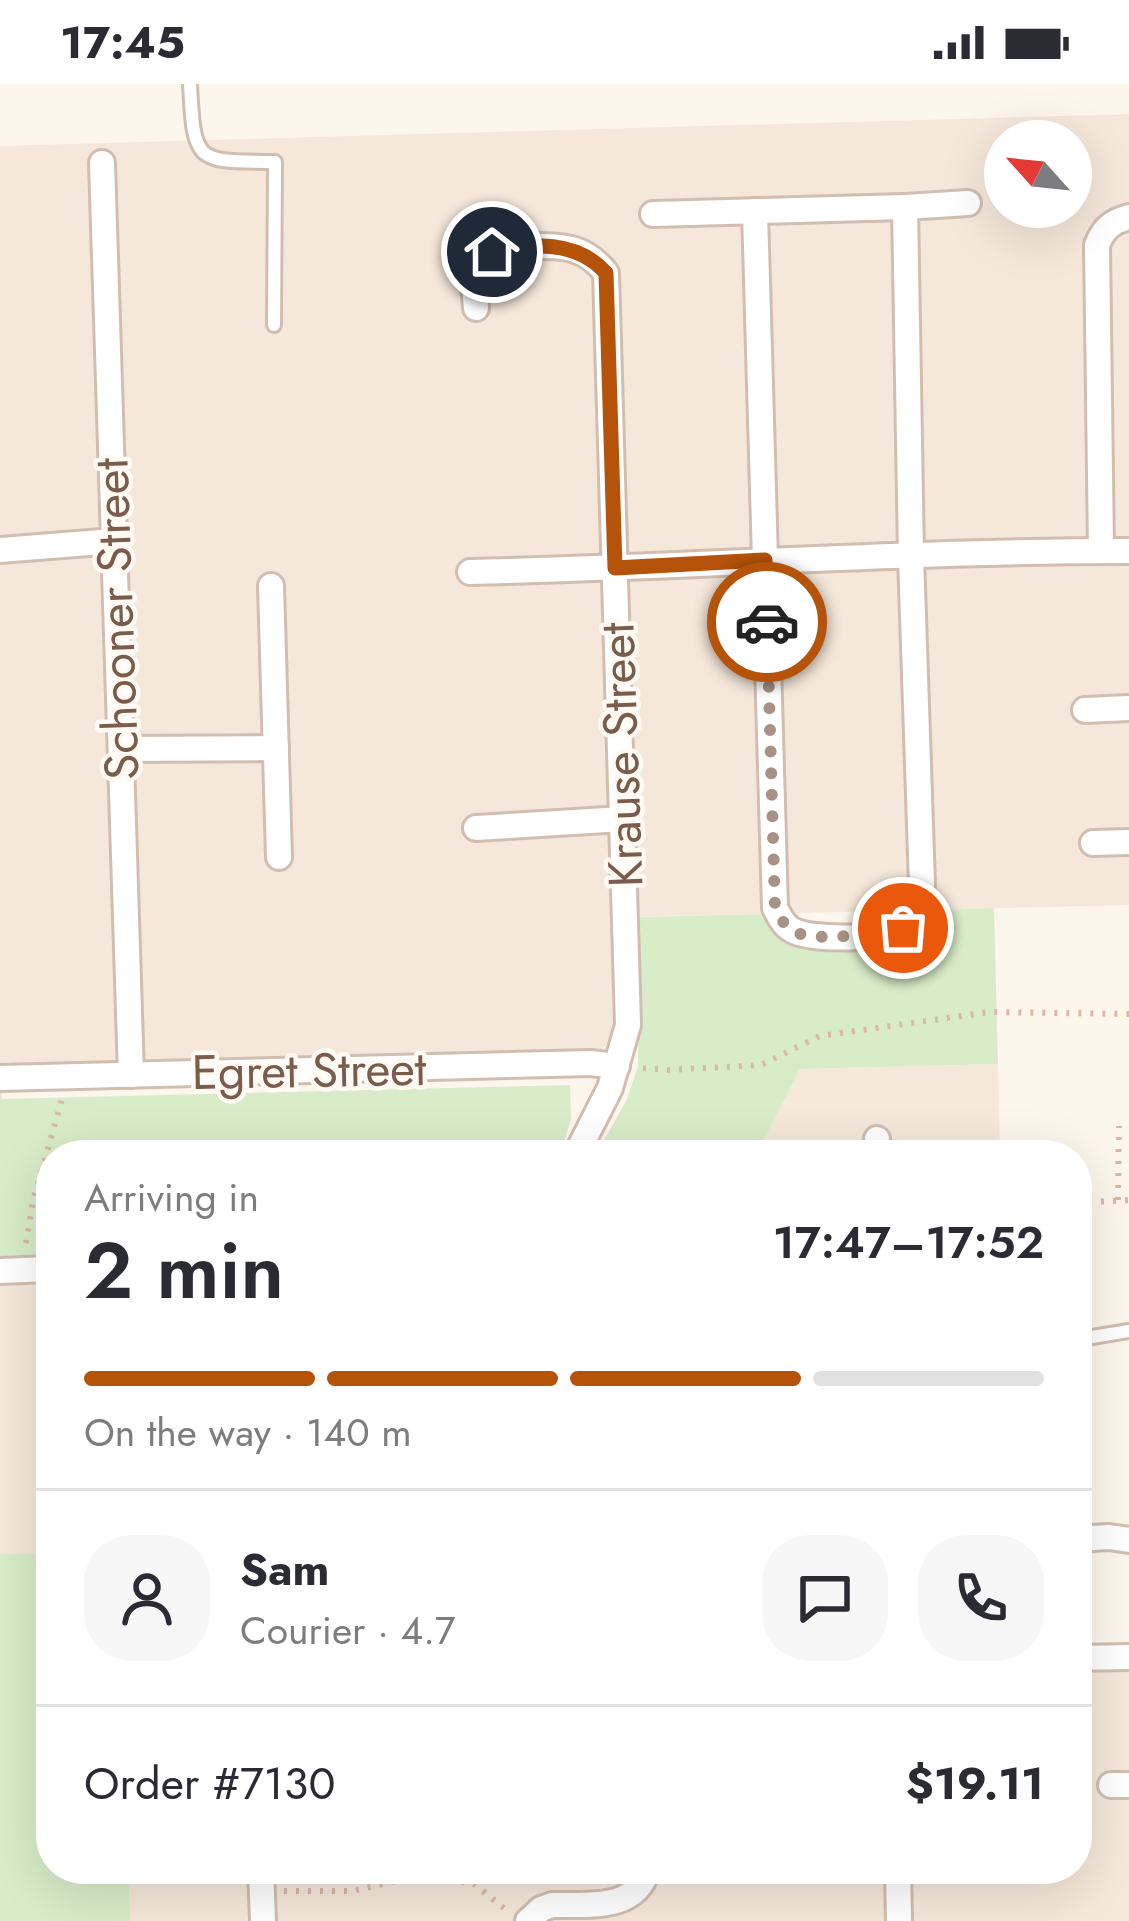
<!DOCTYPE html>
<meta charset="utf-8">
<style>
:root{--surface:#fff;--page:#f7f7f7;--text:#2b2b33;--muted:#7c7c81;--line:#e1e1e2;--accent:#b45309}
body{margin:0;font-family:Jost,sans-serif;background:var(--page);color:var(--text);height:100vh;display:flex;flex-direction:column;font-size:45px;white-space:nowrap}
*{box-sizing:border-box;margin:0}
p{font-size:39px;color:var(--muted)}
.icon{flex:none;width:66px;height:66px;fill:none;stroke:currentColor;stroke-width:2;stroke-linecap:round;stroke-linejoin:round}
.map{position:relative;flex:1;overflow:hidden}
.panel{position:absolute;left:36px;top:1056px;width:1056px;height:744px;display:flex;flex-direction:column;background:var(--surface);border-radius:48px;box-shadow:0 12px 48px #0002}
.panel>*{flex:none}
.needle{width:78px;rotate:297deg}
.tools{position:absolute;left:984px;top:36px;display:grid;gap:24px}
.tools a{display:grid;place-items:center;width:108px;height:108px;border-radius:50%;background:var(--surface);box-shadow:0 12px 48px #0002;font-size:60px}
.pin{position:absolute;display:grid;place-items:center;width:102px;height:102px;color:#fff;margin:-51px;border:6px solid #fff;border-radius:50%;box-shadow:0 3px 12px #0007}
.courier{position:absolute;display:grid;place-items:center;width:120px;height:120px;margin:-60px;border:9px solid #b45309;border-radius:50%;background:#fff;color:#222;box-shadow:0 3px 15px #0007}
.summary em{font-style:normal;font-weight:600}
.summary div{display:flex;flex-direction:column-reverse}
.summary{display:flex;align-items:center;justify-content:space-between;height:204px;padding:0 48px}
h1{font-size:78px;font-weight:600;line-height:90px}
.bar{display:grid;grid-template-columns:repeat(4,1fr);gap:18px 12px;align-content:center;height:144px;padding:0 48px}
.bar i{height:15px;border-radius:9px;background:var(--line)}
.bar .selected{background:var(--accent)}
.bar p{grid-column:span 4}
.line{display:flex;align-items:center;gap:30px;padding:0 48px;border-top:3px solid var(--line)}
.line div{flex:1}
.round{display:grid;place-items:center;flex:none;width:126px;height:126px;border-radius:48px;background:var(--page)}
.status{display:flex;justify-content:space-between;align-items:center;height:84px;padding:0 60px;background:var(--surface);direction:ltr}
.status svg{height:33px;fill:currentColor}
.map>svg:first-child{display:block}
.residential{fill:#f5e8da;fill-rule:evenodd}
.green{fill:#d8ecc9}
.lines{fill:none;stroke-linecap:round;stroke-linejoin:round}
.service-casing{stroke:#d1beb0;stroke-width:18}
.minor-casing{stroke:#d1beb0;stroke-width:30}
.path{stroke:#d9b8a5;stroke-width:6;stroke-dasharray:3 9;stroke-linecap:butt}
.service{stroke:#fff;stroke-width:12}
.minor{stroke:#fff;stroke-width:24}
.done{stroke:#a89285;stroke-width:12;stroke-dasharray:0 21.6}
.route{stroke:#b45309;stroke-width:15}
.labels{text-anchor:middle;stroke-width:9;stroke-linejoin:round;paint-order:stroke}
.street-label{font-size:48px;fill:#7a5c4d;stroke:#fffaf3}
</style>
<div class="status"><b>17:45</b><svg viewBox="0 0 49 12"><path d="M0 12V9h3v3zM5 12V6h3v6zM10 12V3h3v9zM15 12V0h3v12zM26 1h20v11H26zM47 4h2v5h-2z"/></svg></div>
<div class="map">
<svg width="1129" height="1837" viewBox="0 0 1129 1837">
<rect width="100%" height="100%" fill="#fdf6ec"/>
<g class="residential">
<path d="M1129,30V821L626,833V941L589,978L0,994V62ZM1005,57H1071V123H1005Z"/>
<polygon points="998,980 1000,1071 756,1071 800,985"/>
<polygon points="51,1181 51,1469 0,1470 0,1183"/>
<polygon points="1129,1571 1129,1837 130,1837 129,1785 1077,1785 1077,1572"/>
</g>
<g class="green">
<path d="M994,824L998,980L800,985L756,1071H596L627,1015L638,982L640,833L763,830C767,842 773,853 786,859C802,866 899,863 916,855C929,850 934,839 937,826Z"/>
<polygon points="0,993 2,1015 570,1001 571,1035 560,1071 51,1071 51,1173 0,1174"/>
<polygon points="51,1469 51,1785 129,1785 130,1837 0,1837 0,1470"/>
</g>
<g class="lines">
<g class="service-casing">
<g id="service">
<path d="M190,0C194,81 196,77 275,78L274,241"/>
<polyline points="1092,1253 1129,1247"/>
</g>
</g>
<g class="minor-casing">
<g id="minor">
<polyline points="102,79 131,991"/>
<path d="M755,127L775,824C780,833 783,841 792,846C811,857 886,856 904,843C918,833 920,816 922,801L911,472L905,123"/>
<polyline points="653,130 905,123 968,119"/>
<path d="M476,224C475,209 471,189 481,177C495,160 556,159 575,166C588,170 598,179 606,189L628,941L610,1004L576,1071"/>
<polyline points="0,466 114,457"/>
<path d="M1101,467L1097,161C1104,144 1111,138 1129,133"/>
<path d="M470,488C690,483 909,467 1129,467"/>
<polyline points="271,502 279,773"/>
<polyline points="1085,626 1129,624"/>
<polyline points="121,665 276,664"/>
<polyline points="476,744 623,735"/>
<polyline points="1093,759 1129,758"/>
<polyline points="0,994 590,979 617,982"/>
<polyline points="877,1055 879,1071"/>
<polyline points="0,1187 51,1185"/>
<polyline points="1077,1455 1109,1453 1129,1456"/>
<polyline points="1077,1574 1129,1573"/>
<polyline points="1111,1701 1129,1701"/>
<polyline points="261,1785 263,1837"/>
<polyline points="898,1785 899,1837"/>
<path d="M528,1837L541,1825L552,1821C589,1820 635,1828 648,1785"/>
</g>
</g>
<g class="path">
<polyline points="643,984 668,986 761,981 820,952 989,928 1129,930"/>
<polyline points="1118,1116 1119,1042"/>
<polyline points="1077,1119 1129,1116"/>
<polyline points="26,1159 33,1117 62,1015"/>
<polyline points="284,1807 353,1807 421,1791 474,1800 505,1825"/>
</g>
<use href="#service" class="service"/>
<use href="#minor" class="minor"/>
</g>
<g class="lines">
<polyline class="done" points="767,538 775,824 785,841 796,849 815,853 884,851 903,844"/>
<path class="route" d="M492,168C532,159 577,156 606,189L615,484L765,476L767,538"/>
</g>
<g class="labels">
<g class="street-label">
<text transform="translate(116 535) rotate(-92)" y="17">Schooner Street</text>
<text transform="translate(621 671) rotate(-92)" y="17">Krause Street</text>
<text transform="translate(309 986) rotate(-1)" y="17">Egret Street</text>
</g>
</g>
</svg>
<div class="tools">
<a><svg class="needle" viewBox="-14 -14 28 28"><path d="M0-13l5 13h-10z" fill="#e53935"/><path d="M0 13l5-13h-10z" fill="#7c7c81"/></svg></a>
</div>
<div class="pin" style="left:903px;top:844px;background:#ea580c"><svg class="icon" aria-label="bag" viewBox="0 0 24 24"><path d="M5 8h14l-1 12H6zM9 8a3 3 0 0 1 6 0"/></svg></div>
<div class="pin" style="left:492px;top:168px;background:#1f2937"><svg class="icon" aria-label="home" viewBox="0 0 24 24"><path d="M3 11l9-7 9 7M6 9v11h12V9"/></svg></div>
<div class="courier" style="left:767px;top:538px"><svg class="icon" aria-label="car" viewBox="0 0 24 24"><path d="M5 17H2v-5l4-1 3-4h7l3 4 3 1v5h-3M9 17h6M6 11h13"/><circle cx="7" cy="17" r="2"/><circle cx="17" cy="17" r="2"/></svg></div>
<section class="panel">
<div class="summary"><div><h1>2 min</h1><p>Arriving in</p></div><em>17:47–17:52</em></div>
<div class="bar"><i class="selected"></i><i class="selected"></i><i class="selected"></i><i></i><p>On the way · 140 m</p></div>
<div class="line" style="height:216px"><a class="round"><svg class="icon" aria-label="person" viewBox="0 0 24 24"><circle cx="12" cy="8" r="4"/><path d="M4 21q1-7 8-7t8 7"/></svg></a><div><b>Sam</b><p>Courier · 4.7</p></div><a class="round"><svg class="icon" aria-label="chat" viewBox="0 0 24 24"><path d="M4 5h16v11H9l-5 4z"/></svg></a><a class="round"><svg class="icon" aria-label="phone" viewBox="0 0 24 24"><path d="M5 4h4l2 5-3 2q2 4 5 5l2-3 5 2v4C11 20 4 13 5 4z"/></svg></a></div>
<div class="line" style="height:156px"><div>Order #7130</div><b>$19.11</b></div>
</section>
</div>
